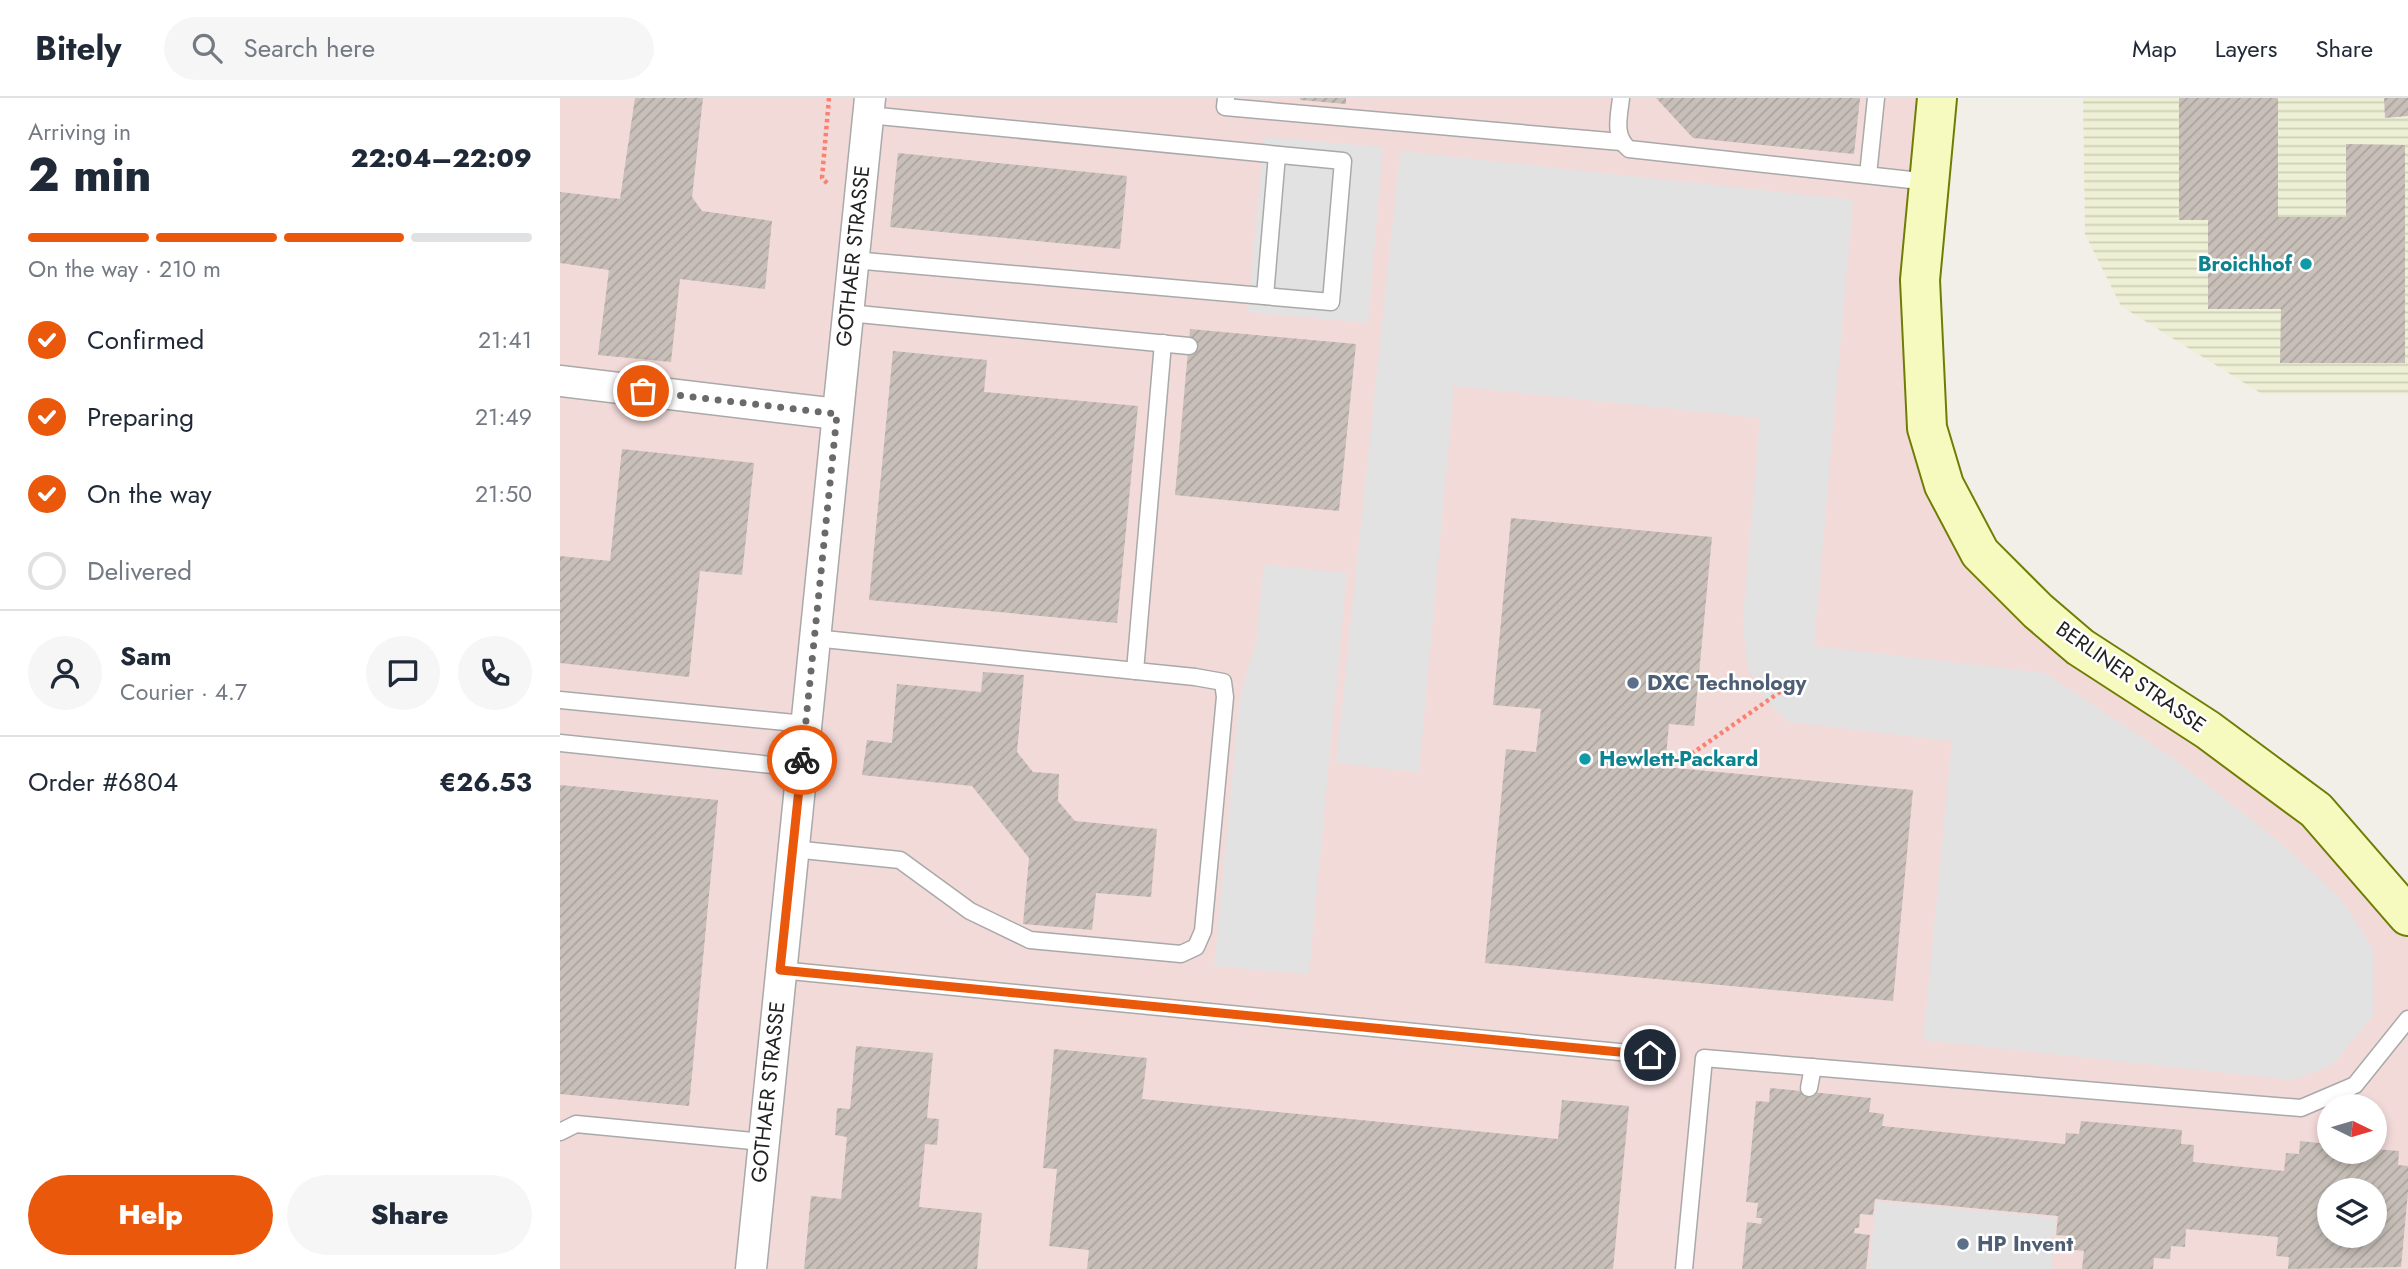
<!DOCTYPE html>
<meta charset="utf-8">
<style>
:root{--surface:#fff;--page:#f6f6f7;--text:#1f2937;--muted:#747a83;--line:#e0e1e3;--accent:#ea580c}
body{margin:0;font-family:Jost,sans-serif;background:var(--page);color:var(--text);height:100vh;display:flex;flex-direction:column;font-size:26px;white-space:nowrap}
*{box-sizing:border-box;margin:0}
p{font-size:23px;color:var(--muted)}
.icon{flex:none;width:38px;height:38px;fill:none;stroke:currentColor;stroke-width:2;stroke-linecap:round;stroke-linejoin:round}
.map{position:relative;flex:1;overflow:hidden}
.side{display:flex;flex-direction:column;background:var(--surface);width:560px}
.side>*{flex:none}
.needle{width:46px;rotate:95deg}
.controls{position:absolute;left:1757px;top:996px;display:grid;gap:14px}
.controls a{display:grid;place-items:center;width:70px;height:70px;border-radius:50%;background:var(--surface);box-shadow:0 4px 10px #0003;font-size:35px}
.pin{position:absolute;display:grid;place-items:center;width:60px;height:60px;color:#fff;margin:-30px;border:4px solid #fff;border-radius:50%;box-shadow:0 2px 7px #0007}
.courier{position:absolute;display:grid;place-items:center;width:70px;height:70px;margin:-35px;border:5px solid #ea580c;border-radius:50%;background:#fff;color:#222;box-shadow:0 2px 9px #0007}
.head em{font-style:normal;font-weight:800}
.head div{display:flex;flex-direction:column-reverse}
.head{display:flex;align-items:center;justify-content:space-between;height:119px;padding:0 28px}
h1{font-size:46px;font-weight:800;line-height:52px}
.bar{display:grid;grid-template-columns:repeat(4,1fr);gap:10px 7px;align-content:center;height:84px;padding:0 28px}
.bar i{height:9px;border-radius:5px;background:var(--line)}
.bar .active{background:var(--accent)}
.bar p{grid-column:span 4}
.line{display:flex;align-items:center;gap:18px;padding:0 28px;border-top:2px solid var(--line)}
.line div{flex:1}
.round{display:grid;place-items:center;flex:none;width:74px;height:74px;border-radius:37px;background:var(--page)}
ol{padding:0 28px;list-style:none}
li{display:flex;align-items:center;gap:21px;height:77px}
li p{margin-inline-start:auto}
li .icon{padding:7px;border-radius:50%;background:var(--accent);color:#fff;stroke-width:4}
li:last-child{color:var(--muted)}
li i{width:38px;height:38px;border:4px solid var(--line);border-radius:50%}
.primary-button{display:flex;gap:14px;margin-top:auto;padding:14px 28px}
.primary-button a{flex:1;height:80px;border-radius:42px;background:var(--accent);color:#fff;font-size:28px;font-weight:800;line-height:80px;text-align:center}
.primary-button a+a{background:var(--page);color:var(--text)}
header{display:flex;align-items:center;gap:42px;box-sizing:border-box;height:98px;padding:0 35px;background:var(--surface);border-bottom:2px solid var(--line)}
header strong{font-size:33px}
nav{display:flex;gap:38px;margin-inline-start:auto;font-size:24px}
.search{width:490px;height:63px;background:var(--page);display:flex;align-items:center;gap:18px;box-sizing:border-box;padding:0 24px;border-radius:38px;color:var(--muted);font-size:26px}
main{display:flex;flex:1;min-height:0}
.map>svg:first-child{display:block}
.commercial{fill:#f2dad9;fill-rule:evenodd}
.farmland{fill:url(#farmland-rules)}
.parking{fill:#e2e2e2}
.building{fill:url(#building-hatch);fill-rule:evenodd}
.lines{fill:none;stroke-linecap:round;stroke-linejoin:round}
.lane-casing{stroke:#a9a9a9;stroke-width:19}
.street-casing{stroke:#a9a9a9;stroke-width:33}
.secondary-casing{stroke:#707d05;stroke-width:42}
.path{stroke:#fa8072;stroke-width:4.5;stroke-dasharray:3.5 3.5;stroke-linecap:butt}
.lane{stroke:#fff;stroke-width:16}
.street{stroke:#fff;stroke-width:30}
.secondary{stroke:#f7fabf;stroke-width:38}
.done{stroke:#6b6a68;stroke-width:7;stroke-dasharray:0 12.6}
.route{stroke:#ea580c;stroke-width:9}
.culture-dot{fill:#0f9aa8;stroke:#fff;stroke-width:2.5}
.service-dot{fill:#5c6f8a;stroke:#fff;stroke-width:2.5}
.labels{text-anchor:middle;stroke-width:5;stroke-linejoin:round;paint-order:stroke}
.street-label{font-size:21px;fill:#222;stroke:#fff}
.culture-label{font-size:21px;font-weight:bold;fill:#0d838f;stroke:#fff;text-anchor:end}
.service-label{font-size:21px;font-weight:bold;fill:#4e5e75;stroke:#fff;text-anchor:start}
</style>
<header>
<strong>Bitely</strong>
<div class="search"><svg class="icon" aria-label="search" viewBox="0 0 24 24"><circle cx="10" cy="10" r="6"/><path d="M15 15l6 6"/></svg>Search here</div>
<nav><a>Map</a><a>Layers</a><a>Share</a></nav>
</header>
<main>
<section class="side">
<div class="head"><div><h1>2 min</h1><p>Arriving in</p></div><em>22:04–22:09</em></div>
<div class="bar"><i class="active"></i><i class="active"></i><i class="active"></i><i></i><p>On the way · 210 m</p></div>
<ol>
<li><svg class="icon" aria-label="check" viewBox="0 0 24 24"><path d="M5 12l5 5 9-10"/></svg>Confirmed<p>21:41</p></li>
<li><svg class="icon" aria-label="check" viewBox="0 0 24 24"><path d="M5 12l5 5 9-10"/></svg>Preparing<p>21:49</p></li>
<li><svg class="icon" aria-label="check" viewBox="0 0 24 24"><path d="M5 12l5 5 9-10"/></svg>On the way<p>21:50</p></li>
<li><i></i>Delivered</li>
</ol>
<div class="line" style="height:126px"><a class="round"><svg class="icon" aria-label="person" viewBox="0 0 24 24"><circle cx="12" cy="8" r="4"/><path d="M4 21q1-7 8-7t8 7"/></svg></a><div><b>Sam</b><p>Courier · 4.7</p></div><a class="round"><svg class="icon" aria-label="chat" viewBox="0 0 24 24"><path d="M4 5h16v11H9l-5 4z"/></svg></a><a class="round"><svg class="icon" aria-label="phone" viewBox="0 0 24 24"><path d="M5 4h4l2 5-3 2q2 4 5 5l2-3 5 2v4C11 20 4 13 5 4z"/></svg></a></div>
<div class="line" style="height:91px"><div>Order #6804</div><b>€26.53</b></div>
<div class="primary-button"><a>Help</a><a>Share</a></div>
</section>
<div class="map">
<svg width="1848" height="1171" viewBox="0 0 1848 1171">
<defs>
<pattern id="farmland-rules" width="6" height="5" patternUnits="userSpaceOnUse" patternTransform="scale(1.75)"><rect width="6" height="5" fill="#eef0d5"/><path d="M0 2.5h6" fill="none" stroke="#ccceb7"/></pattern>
<pattern id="building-hatch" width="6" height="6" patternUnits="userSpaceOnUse" patternTransform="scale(1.75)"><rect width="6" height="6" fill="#c7bfb8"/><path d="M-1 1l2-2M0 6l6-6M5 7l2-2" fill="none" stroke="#aba49e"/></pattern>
</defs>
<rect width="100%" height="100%" fill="#f2efe9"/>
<path class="commercial" d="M0,0H1363V281L1420,455L1648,632L1848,818V1171H0ZM1769,1008H1815V1054H1769ZM1769,1092H1815V1138H1769Z"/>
<polygon class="farmland" points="1523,0 1848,0 1848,296 1702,296 1561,208 1525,136"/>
<g class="parking">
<polygon points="704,39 823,49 808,225 688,214"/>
<polygon points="840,53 1293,102 1254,548 1485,575 1614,661 1718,743 1780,800 1814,852 1814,917 1773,966 1733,982 1363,942 1392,643 1229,624 1206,603 1187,568 1183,521 1200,320 894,288 859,674 776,665"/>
<polygon points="704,467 787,475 749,876 654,868 680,598 696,543"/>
<polygon points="1316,1103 1496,1120 1491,1171 1309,1171"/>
</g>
<g class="building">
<polygon points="75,0 143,0 132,99 142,113 212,123 205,191 120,181 111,264 38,257 49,172 0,165 0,94 60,101"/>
<polygon points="740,0 786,0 786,6 740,2"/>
<polygon points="1096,0 1300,0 1294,56 1133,40"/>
<polygon points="1619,0 1718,0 1718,119 1786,119 1786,46 1845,47 1845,265 1720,265 1721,211 1648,211 1648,122 1619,122"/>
<polygon points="1824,0 1848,0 1848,18 1825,20"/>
<polygon points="338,55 567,78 560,151 330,129"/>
<polygon points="630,231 796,246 779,413 615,397"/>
<polygon points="333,253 427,262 424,294 578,308 557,525 309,502"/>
<polygon points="62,351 194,365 182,477 140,473 129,579 0,565 0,458 50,463"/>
<polygon points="951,420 1152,439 1134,628 1109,626 1105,669 1353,692 1333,903 925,865 946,651 976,654 981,611 933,607"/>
<polygon points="423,574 464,577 457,654 473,674 499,676 498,703 515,723 597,731 591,799 536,795 532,832 463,826 469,760 412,688 302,677 307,642 332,645 337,586 421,594"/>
<polygon points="0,687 158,702 129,1008 0,996"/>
<polygon points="296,948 373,955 367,1020 379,1021 377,1047 365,1046 359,1109 422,1115 417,1171 244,1171 251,1098 281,1101 287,1039 275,1037 277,1010 290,1011"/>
<polygon points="494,951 587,960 582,1001 998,1041 1002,1002 1069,1008 1053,1171 527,1171 529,1152 489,1148 497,1071 483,1070"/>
<path d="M1210,990L1311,1000L1309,1014L1324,1016L1322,1028L1505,1046L1506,1035L1519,1036L1521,1023L1622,1032L1621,1046L1634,1047L1633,1064L1724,1073L1726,1055L1739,1056L1740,1043L1769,1046V1054H1815V1051L1839,1053L1838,1067L1848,1068V1094L1841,1169L1728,1171L1729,1159L1716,1158L1718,1139L1626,1131L1625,1149L1611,1148L1610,1161L1594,1160L1593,1171H1522L1524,1153L1507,1151L1509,1138L1496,1137L1498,1118L1315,1101L1313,1117L1300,1116L1299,1130H1295L1294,1135L1310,1137L1306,1171H1182L1187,1124L1201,1126L1202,1120H1196L1198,1105L1186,1104L1196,1003L1209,1004ZM1769,1092H1815V1138H1769Z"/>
</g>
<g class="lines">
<g class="lane-casing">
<g id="lane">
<polyline points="666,0 665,9 1061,44"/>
<path d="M1061,0C1059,19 1053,38 1069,51L1369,84"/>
<polyline points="1308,77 1316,0"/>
<polyline points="293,162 771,204 783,63 308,17"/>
<polyline points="705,198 717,57"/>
<polyline points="288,215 629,248"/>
<polyline points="575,573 603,245"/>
<polyline points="0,602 245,626"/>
<polyline points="0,645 241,670"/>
<polyline points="233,751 340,762 410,813 470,842 621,856 636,849 643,833 665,599 663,584 635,579 254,540"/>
<polyline points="220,872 1090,957"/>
<polyline points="1249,990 1253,969"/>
<polyline points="0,1034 16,1026 203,1044"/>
<polyline points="1124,1171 1144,960 1741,1010 1795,987 1848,921"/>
</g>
</g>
<g class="street-casing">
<g id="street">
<polyline points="0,283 277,316"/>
<polyline points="191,1171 310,0"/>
</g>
</g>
<g class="secondary-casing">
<polyline id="secondary" points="1377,0 1360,182 1367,330 1384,387 1420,455 1478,513 1520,549 1648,632 1756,712 1848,818"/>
</g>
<g class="path">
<polyline points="269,0 262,80 269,87"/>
<polyline points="1120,664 1237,582"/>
</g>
<use href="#lane" class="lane"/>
<use href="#street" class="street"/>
<use href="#secondary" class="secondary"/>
</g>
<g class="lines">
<polyline class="done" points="83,293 277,316 242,662"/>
<polyline class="route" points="242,662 220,872 1090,957"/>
</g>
<g class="culture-dot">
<circle cx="1746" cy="166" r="7"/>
<circle cx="1025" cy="661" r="7"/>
</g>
<g class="service-dot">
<circle cx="1073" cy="585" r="7"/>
<circle cx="1403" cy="1146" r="7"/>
</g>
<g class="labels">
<g class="street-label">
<text transform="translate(293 158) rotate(-84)" y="7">GOTHAER STRASSE</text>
<text transform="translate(1571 579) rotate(35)" y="7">BERLINER STRASSE</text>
<text transform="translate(208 994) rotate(-84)" y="7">GOTHAER STRASSE</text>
</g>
<g class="culture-label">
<text x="1732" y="173">Broichhof</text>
<text x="1039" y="668" text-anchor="start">Hewlett-Packard</text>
</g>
<g class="service-label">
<text x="1087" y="592">DXC Technology</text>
<text x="1417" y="1153">HP Invent</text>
</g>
</g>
</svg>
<div class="controls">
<a><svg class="needle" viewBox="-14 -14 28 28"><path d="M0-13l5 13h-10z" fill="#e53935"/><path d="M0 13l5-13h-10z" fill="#747a83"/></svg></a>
<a><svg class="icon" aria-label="layers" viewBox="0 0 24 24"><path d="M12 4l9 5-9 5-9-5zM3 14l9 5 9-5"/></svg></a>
</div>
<div class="pin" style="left:83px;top:293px;background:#ea580c"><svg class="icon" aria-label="bag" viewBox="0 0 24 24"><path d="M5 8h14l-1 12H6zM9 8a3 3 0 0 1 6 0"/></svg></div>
<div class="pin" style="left:1090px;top:957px;background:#1f2937"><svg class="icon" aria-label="home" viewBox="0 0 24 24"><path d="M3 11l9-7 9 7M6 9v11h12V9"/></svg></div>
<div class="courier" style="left:242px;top:662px"><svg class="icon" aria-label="bike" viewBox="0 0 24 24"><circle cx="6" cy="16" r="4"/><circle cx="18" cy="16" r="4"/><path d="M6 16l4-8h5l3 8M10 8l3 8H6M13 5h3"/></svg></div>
</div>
</main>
